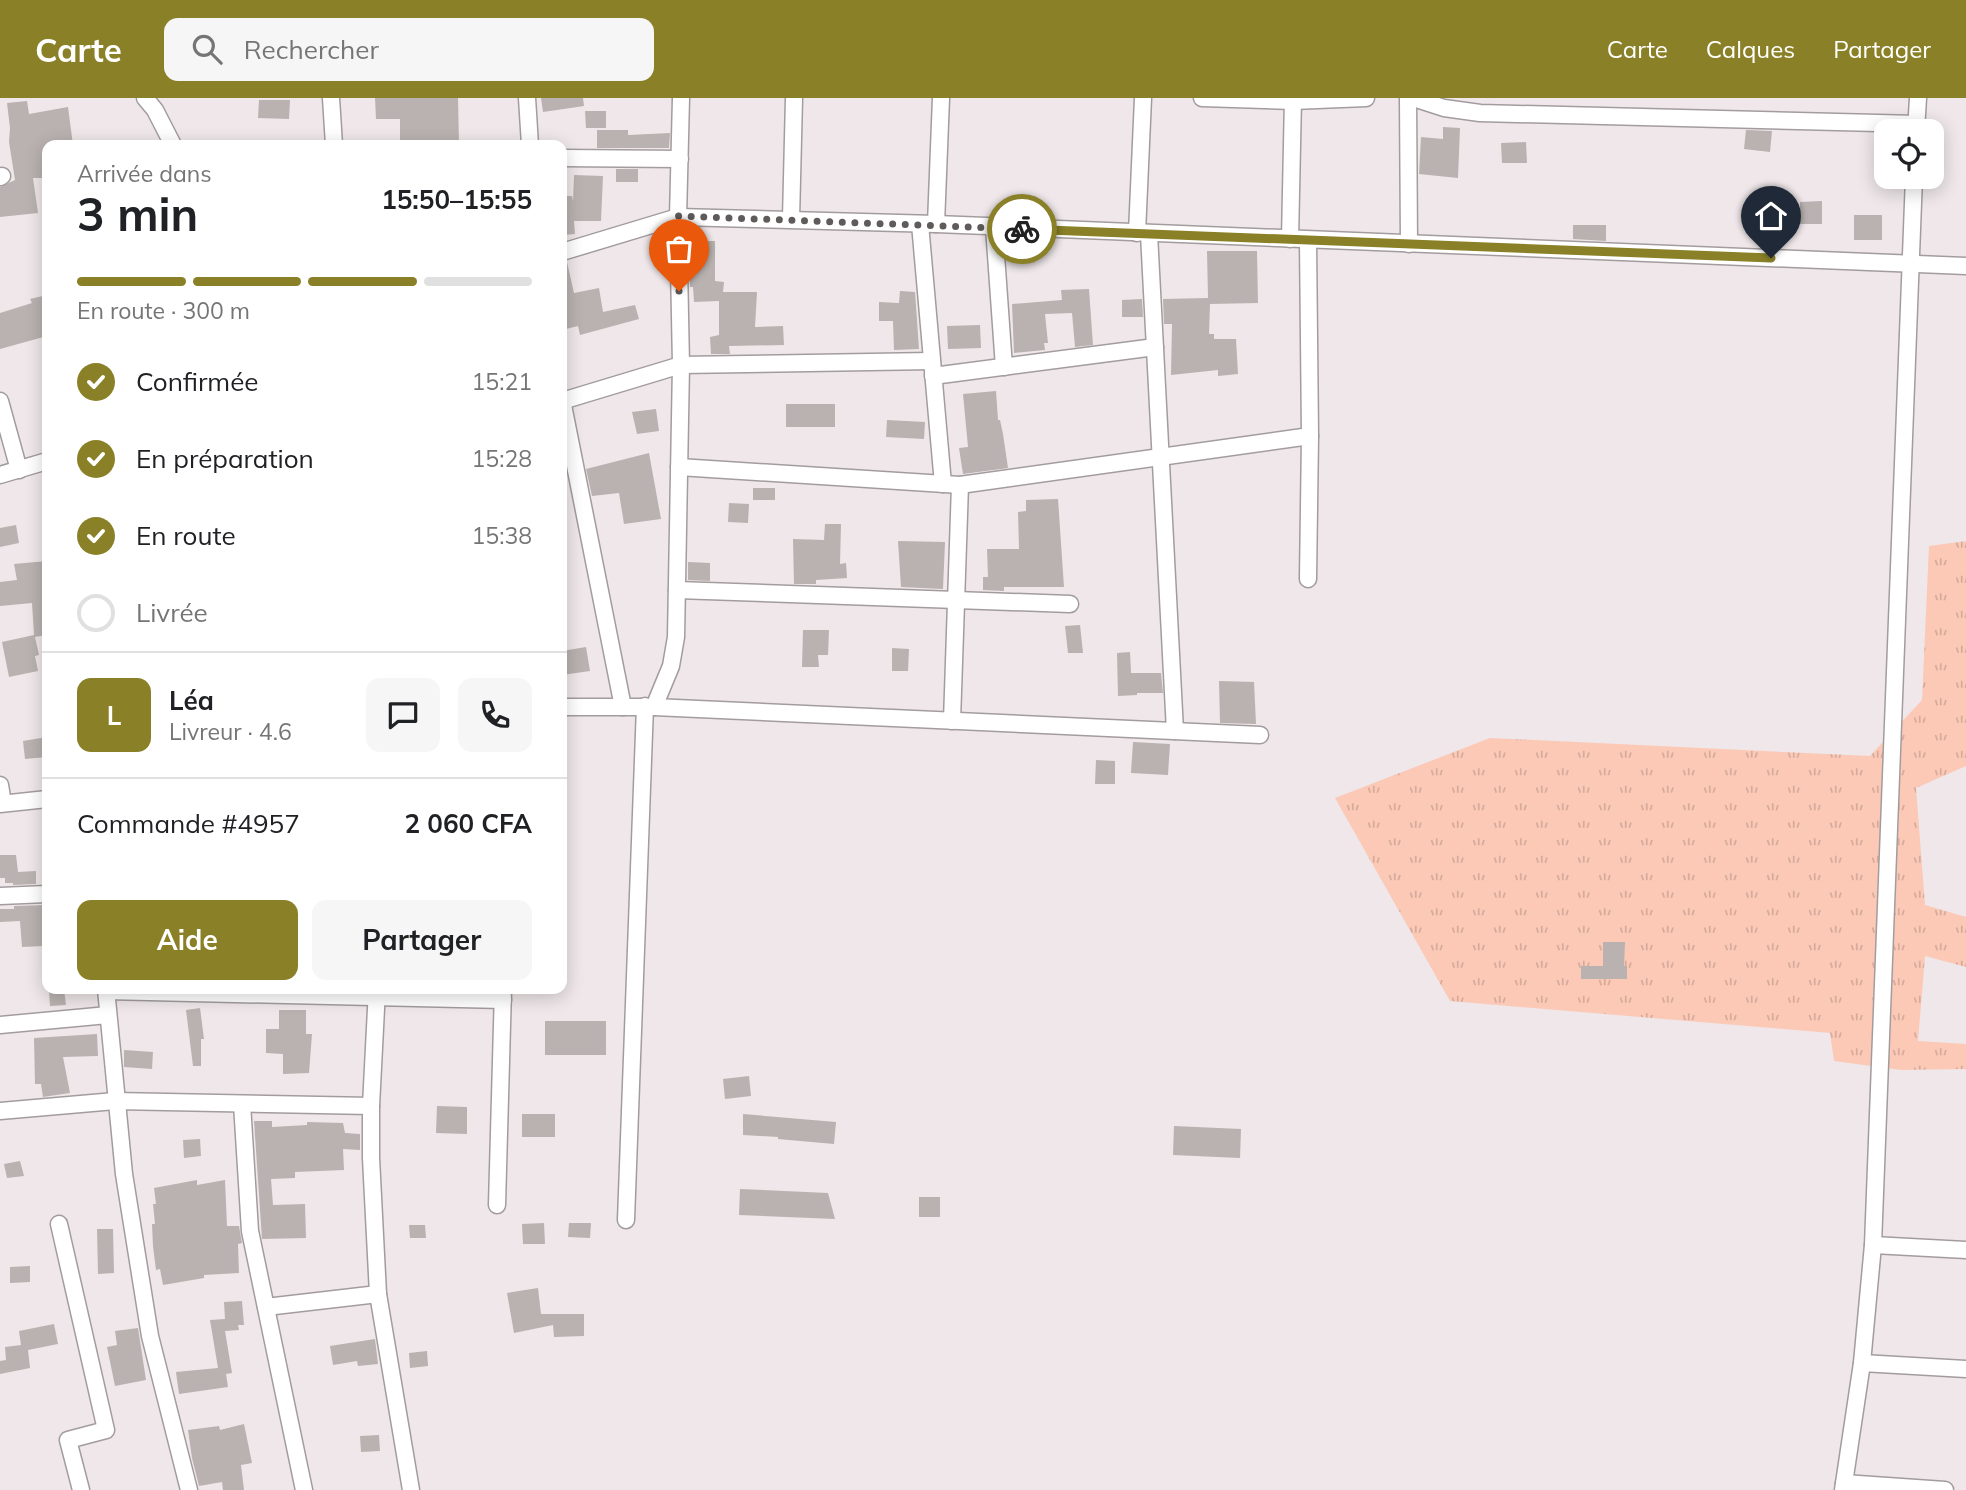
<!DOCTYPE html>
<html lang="fr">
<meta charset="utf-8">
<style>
:root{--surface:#fff;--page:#f6f6f6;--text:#202124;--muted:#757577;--line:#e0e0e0;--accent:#8a8027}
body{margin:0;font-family:Mulish,sans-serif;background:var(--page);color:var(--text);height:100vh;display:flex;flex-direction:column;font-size:26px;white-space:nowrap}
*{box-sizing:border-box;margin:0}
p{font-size:23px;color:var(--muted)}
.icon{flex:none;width:38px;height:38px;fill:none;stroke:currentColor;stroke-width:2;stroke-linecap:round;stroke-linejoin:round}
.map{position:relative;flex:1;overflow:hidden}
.details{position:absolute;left:42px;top:42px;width:525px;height:854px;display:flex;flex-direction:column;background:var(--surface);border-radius:14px;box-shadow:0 4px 18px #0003}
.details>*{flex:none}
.tools{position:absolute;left:1874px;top:21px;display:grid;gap:14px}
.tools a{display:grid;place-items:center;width:70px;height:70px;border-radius:14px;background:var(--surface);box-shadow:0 4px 18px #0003;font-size:35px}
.pin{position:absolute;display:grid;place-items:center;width:60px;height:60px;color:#fff;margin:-72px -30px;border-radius:50% 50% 50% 0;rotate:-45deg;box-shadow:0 0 7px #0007}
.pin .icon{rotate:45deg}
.courier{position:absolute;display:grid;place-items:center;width:70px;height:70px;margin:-35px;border:5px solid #8a8027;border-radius:50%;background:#fff;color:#222;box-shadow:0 2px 9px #0007}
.summary em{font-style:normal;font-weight:700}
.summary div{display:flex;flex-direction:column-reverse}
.summary{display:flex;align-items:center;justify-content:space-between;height:119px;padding:0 35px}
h1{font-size:46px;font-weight:700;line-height:52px}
.bar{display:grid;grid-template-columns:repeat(4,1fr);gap:10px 7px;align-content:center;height:84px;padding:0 35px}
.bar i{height:9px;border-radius:5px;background:var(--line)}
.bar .on{background:var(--accent)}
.bar p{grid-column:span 4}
.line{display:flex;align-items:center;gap:18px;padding:0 35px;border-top:2px solid var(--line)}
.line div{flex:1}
.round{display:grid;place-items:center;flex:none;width:74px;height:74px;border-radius:14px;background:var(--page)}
ol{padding:0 35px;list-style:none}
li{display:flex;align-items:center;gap:21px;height:77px}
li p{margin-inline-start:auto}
li .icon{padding:7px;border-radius:50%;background:var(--accent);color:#fff;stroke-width:4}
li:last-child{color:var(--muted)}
li i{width:38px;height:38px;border:4px solid var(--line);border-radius:50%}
.action{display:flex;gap:14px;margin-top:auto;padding:14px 35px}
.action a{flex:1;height:80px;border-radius:14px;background:var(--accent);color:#fff;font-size:28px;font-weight:700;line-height:80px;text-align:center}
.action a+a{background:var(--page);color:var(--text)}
header{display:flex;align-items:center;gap:42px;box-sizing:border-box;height:98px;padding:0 35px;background:var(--accent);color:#fff}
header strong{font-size:33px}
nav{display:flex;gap:38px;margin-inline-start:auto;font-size:24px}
.search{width:490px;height:63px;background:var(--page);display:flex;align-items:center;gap:18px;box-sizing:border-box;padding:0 24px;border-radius:14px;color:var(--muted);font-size:26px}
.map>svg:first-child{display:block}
.grass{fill:url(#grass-tufts)}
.building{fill:#b9b2b1}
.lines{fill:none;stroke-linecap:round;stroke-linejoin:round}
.street-casing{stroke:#a39c9e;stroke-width:19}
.street{stroke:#fff;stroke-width:16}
.done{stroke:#5f5b5b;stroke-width:7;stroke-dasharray:0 12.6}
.route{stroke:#8a8027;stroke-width:9}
</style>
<header>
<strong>Carte</strong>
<div class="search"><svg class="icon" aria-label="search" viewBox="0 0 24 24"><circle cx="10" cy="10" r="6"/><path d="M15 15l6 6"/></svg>Rechercher</div>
<nav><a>Carte</a><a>Calques</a><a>Partager</a></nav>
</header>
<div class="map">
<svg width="1966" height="1392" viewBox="0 0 1966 1392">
<defs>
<pattern id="grass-tufts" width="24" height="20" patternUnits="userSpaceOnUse" patternTransform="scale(1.75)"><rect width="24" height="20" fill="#fcc9b6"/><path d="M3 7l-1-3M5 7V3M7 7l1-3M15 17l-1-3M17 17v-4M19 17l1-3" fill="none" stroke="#d7ab9b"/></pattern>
</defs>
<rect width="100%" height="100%" fill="#efe7e9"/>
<polygon class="grass" points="1966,443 1966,668 1916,690 1925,807 1966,819 1966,869 1925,858 1918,943 1966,946 1966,971 1901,972 1834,963 1830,935 1450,903 1335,700 1490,640 1870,658 1922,602 1929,448"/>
<g class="building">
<polygon points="375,0 458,0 459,47 400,47 400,21 376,21"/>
<polygon points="541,0 583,0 584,8 543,14"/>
<polygon points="259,2 290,2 289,21 258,20"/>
<polygon points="27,3 29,16 68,9 73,47 46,49 45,80 33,80 38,115 0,119 0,89 15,82 9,44 10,30 7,5"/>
<polygon points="585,13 606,13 606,30 586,30"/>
<polygon points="1443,29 1460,30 1458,80 1419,76 1421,39 1443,41"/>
<polygon points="597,32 628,32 628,37 670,35 669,50 597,50"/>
<polygon points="1746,32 1772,33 1770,54 1744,51"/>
<polygon points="1526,44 1527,65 1502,65 1501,45"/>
<rect x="616" y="71" width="22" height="13"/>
<polygon points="574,77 603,78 601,123 574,123 575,136 562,137 562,98 572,98 573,103"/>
<polygon points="1822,103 1822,126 1800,126 1800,104"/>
<rect x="1854" y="117" width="28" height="25"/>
<polygon points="1573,127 1606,127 1606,143 1573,141"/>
<polygon points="689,143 715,143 715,183 724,184 723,194 757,194 755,229 783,228 784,247 729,248 730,256 711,256 710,239 719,237 719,203 694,204 693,189 690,189"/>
<polygon points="1207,153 1257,153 1258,205 1210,206 1209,236 1214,236 1214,241 1236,241 1238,276 1218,278 1218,272 1171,277 1172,226 1164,226 1163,201 1208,200"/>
<polygon points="562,164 567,164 574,195 599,190 603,214 635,207 639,221 580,237 578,228 562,232"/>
<polygon points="1089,191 1093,247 1075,249 1072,215 1045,216 1048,245 1044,245 1045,252 1014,255 1012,206 1062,202 1061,192"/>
<polygon points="900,193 915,194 919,251 894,252 893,223 879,223 879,204 899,205"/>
<polygon points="47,197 47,238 0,251 0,215 32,205 30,201"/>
<polygon points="1142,201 1143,219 1122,219 1122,202"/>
<polygon points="980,227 981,250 948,251 947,228"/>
<polygon points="996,293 998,322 1000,322 1003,336 1008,370 963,376 959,350 968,349 963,296"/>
<rect x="786" y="306" width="49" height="23"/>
<polygon points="656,311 659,333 637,336 632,314"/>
<polygon points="887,322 925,324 924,341 886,339"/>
<polygon points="649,355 661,421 624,426 619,395 592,398 586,371"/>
<rect x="753" y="390" width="22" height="12"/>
<polygon points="1058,401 1064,489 1004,489 1004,493 983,492 983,479 988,479 987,451 1019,451 1018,414 1026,413 1026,402"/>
<polygon points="729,405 749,406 748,425 728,424"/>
<polygon points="825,426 841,426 840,466 846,465 847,480 816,482 816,486 794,486 793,441 824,442"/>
<polygon points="16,427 19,445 0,449 0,430"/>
<polygon points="898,443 945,444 943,491 901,489"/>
<polygon points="47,463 47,537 35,539 39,557 35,558 38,573 9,579 2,544 34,537 32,505 0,508 0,484 17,482 14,466"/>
<polygon points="688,464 710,465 710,483 688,482"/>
<polygon points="1080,527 1083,555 1068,555 1065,528"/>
<polygon points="803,532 829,532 828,557 818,557 819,569 802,569"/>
<polygon points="586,549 590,573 562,577 562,553"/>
<polygon points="892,550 909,551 908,573 892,573"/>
<polygon points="1130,554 1131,575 1161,575 1163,595 1137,595 1137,597 1118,598 1117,555"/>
<polygon points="1219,583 1254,584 1256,626 1220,625"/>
<polygon points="47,639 47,659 25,661 23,643"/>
<polygon points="1133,644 1170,646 1168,677 1131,675"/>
<polygon points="1096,662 1115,663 1115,686 1095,686"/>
<polygon points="0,757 16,757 18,774 36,773 36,786 13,787 13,785 5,785 5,780 0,780"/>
<polygon points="47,807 47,819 43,819 45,848 22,849 20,823 0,824 0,811 14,811 14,808"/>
<polygon points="1603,844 1625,844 1624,868 1627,868 1627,881 1581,881 1581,868 1603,868"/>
<polygon points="64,891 66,907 50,908 49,892"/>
<polygon points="200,910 204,941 201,941 201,968 193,968 186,912"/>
<polygon points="279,912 306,912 306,936 312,936 309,975 283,976 283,956 266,955 266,931 279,931"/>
<rect x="545" y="923" width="61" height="34"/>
<polygon points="97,936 98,958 63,959 70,995 43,999 41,986 35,986 34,940"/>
<polygon points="124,952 153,954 152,971 124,969"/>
<polygon points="749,978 751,998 725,1001 723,981"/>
<polygon points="437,1008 467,1009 467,1036 436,1035"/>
<rect x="522" y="1016" width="33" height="23"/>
<polygon points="743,1016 836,1024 834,1046 778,1041 778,1039 743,1037"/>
<polygon points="254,1023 272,1023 272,1029 307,1027 307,1024 343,1025 345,1035 360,1036 360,1052 343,1051 344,1072 295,1074 295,1080 271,1081 273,1107 305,1106 306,1140 262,1141"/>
<polygon points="1174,1028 1241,1031 1240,1060 1173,1057"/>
<polygon points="200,1041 201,1058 184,1060 183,1042"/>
<polygon points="20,1063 24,1078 7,1080 4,1066"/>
<polygon points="197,1082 197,1087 225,1082 227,1128 239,1128 242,1145 238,1146 239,1175 204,1177 204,1180 163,1187 160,1171 156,1172 153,1148 152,1126 155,1126 153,1106 156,1106 154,1090"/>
<polygon points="740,1091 828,1095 835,1121 739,1117"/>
<rect x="919" y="1099" width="21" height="20"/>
<polygon points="544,1125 545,1146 523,1146 522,1126"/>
<polygon points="569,1125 591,1125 590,1140 568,1139"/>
<polygon points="409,1127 425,1127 426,1140 410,1140"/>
<polygon points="97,1131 113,1131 114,1175 98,1176"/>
<polygon points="30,1168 30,1184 10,1185 10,1169"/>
<polygon points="538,1190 541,1216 584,1216 584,1238 554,1239 553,1227 514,1235 507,1195"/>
<polygon points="242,1203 244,1227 238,1227 239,1232 225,1233 232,1275 226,1276 228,1289 179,1296 176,1274 218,1270 210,1222 225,1221 224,1204"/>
<polygon points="54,1226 58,1246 28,1252 30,1270 0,1276 0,1263 6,1262 5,1249 21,1247 19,1233"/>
<polygon points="138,1230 146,1282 115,1288 107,1249 117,1247 115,1233"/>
<polygon points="375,1241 378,1266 358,1268 357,1263 333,1267 330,1248"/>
<polygon points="427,1253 428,1268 410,1270 409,1255"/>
<polygon points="244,1326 252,1365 241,1367 244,1392 223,1392 222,1384 199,1388 192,1360 188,1332 219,1328 220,1332"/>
<polygon points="379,1337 380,1353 361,1354 360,1338"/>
</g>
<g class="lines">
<g class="street-casing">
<g id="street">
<polyline points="145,0 155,12 173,47"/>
<polyline points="331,0 334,47"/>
<polyline points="527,0 530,47"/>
<polyline points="1202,0 1293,3 1366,0"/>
<polyline points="1408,0 1409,146"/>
<polyline points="1413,0 1444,10 1480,15 1917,26"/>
<polyline points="1916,33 1918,0"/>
<polyline points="562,60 680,61"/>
<polyline points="0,79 2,78"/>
<polyline points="791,121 794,0"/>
<polyline points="920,126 943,386"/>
<polyline points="936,126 941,0"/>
<polyline points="994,129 1004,269"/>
<polyline points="1137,135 1143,0"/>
<polyline points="1149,136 1175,633"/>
<polyline points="1290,141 1293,0"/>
<polyline points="1308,143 1310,338 1308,481"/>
<polyline points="562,154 678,119 936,126 1966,168"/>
<polyline points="933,278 1155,249"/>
<polyline points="562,302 623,609"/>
<polyline points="0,303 19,372"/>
<polyline points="562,303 681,267 932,263"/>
<polyline points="679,369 960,387 1310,338"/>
<polyline points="0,377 47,363"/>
<polyline points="677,492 1070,506"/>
<polyline points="562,609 654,609 1260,637"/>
<polyline points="654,609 671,568 676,539 681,267 678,119 681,0"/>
<polyline points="952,623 960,387"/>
<polyline points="0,687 3,705"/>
<polyline points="0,706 47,701"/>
<polyline points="0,798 47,796"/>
<polyline points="106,891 124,1076 150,1238 189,1392"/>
<polyline points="106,893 503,902"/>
<polyline points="0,927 108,917"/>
<polyline points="242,1006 250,1133 304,1392"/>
<polyline points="371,1008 371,1060 378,1196 411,1392"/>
<polyline points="0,1013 115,1003 371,1008 377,891"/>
<polyline points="497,1107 503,891"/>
<polyline points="626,1122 645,608"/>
<polyline points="59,1126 106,1332 68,1342 81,1392"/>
<polyline points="1873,1147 1966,1152"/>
<polyline points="266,1209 378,1196"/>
<polyline points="1862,1265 1966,1271"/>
<polyline points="1844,1385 1945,1392"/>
<polyline points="1843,1392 1862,1265 1873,1147 1914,79"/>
</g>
</g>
<use href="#street" class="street"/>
</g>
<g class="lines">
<polyline class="done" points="679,193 678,118 1022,131"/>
<polyline class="route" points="1022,131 1771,160"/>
</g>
</svg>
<div class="tools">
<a><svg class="icon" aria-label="locate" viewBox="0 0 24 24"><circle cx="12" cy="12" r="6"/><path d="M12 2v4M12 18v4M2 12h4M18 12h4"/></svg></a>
</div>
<div class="pin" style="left:679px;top:193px;background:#ea580c"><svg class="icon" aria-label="bag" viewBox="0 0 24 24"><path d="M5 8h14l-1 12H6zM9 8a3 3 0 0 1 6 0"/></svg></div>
<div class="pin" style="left:1771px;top:160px;background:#1f2937"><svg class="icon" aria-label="home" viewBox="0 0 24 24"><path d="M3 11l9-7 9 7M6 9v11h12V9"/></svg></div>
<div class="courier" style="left:1022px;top:131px"><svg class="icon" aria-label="bike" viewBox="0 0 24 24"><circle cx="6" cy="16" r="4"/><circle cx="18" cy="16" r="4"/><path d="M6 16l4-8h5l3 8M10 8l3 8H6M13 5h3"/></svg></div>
<section class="details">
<div class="summary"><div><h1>3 min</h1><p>Arrivée dans</p></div><em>15:50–15:55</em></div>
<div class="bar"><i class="on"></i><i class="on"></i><i class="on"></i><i></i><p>En route · 300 m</p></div>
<ol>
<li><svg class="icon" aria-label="check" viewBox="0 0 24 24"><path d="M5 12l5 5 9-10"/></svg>Confirmée<p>15:21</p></li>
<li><svg class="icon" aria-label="check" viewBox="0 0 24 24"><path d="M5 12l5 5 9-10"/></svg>En préparation<p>15:28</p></li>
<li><svg class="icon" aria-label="check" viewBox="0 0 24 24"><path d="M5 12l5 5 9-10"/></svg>En route<p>15:38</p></li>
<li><i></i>Livrée</li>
</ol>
<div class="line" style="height:126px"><b class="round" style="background:var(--accent);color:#fff">L</b><div><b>Léa</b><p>Livreur · 4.6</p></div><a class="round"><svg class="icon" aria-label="chat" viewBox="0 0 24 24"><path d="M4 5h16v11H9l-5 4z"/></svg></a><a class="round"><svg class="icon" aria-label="phone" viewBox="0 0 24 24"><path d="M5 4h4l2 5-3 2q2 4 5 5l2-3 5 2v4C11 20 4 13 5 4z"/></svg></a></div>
<div class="line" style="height:91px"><div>Commande #4957</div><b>2 060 CFA</b></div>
<div class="action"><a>Aide</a><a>Partager</a></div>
</section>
</div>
